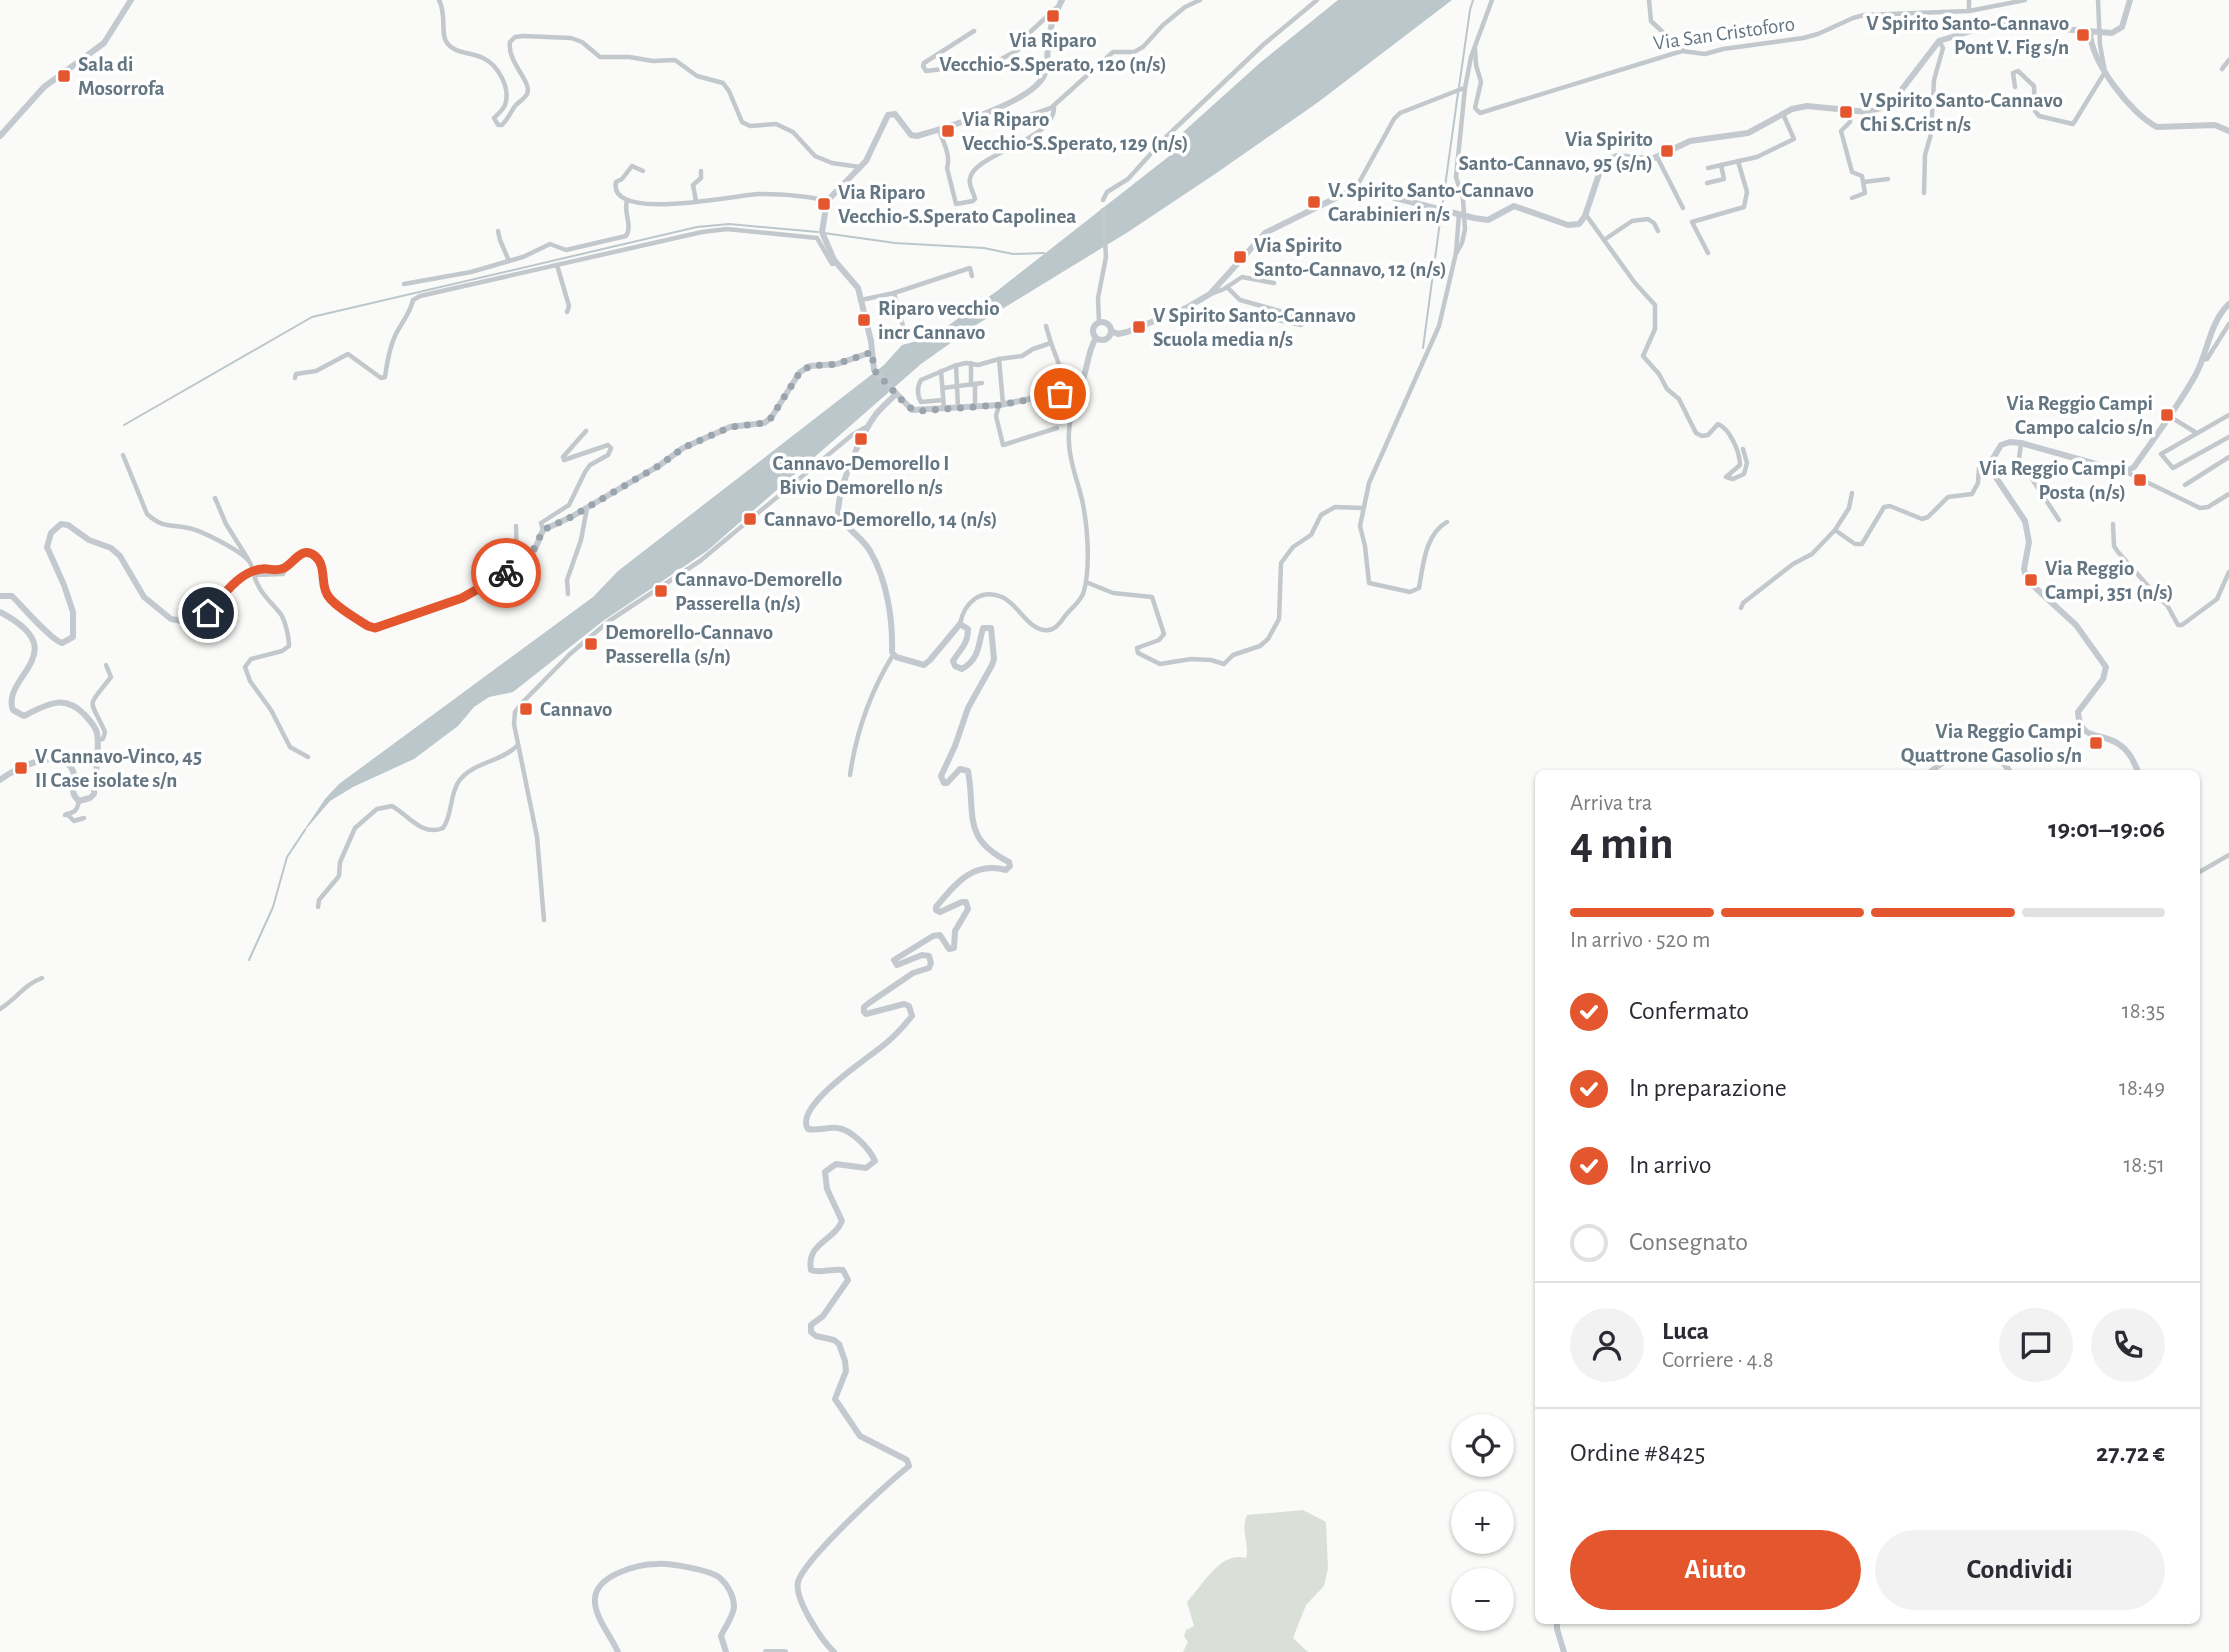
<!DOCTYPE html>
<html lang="it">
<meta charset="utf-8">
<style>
:root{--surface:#fff;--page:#f2f2f3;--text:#2b2b33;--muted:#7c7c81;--line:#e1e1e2;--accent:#e4572e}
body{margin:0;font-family:"Alegreya Sans",sans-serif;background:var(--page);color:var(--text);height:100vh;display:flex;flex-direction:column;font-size:26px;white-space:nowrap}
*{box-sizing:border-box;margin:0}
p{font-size:23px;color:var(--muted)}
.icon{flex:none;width:38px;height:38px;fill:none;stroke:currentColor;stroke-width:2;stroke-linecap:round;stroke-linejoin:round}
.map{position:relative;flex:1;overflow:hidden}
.sheet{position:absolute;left:1535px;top:770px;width:665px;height:854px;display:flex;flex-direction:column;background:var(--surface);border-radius:10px;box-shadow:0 2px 5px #0004}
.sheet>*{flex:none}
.fabs{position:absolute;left:1451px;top:1414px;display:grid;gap:14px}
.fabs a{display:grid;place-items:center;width:63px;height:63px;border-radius:50%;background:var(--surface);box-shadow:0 2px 5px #0004;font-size:35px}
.pin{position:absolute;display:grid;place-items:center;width:60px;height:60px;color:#fff;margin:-30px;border:4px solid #fff;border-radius:50%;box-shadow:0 2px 7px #0007}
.courier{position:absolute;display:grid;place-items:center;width:70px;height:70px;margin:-35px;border:5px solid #e4572e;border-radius:50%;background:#fff;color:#222;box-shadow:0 2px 9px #0007}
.head em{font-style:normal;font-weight:700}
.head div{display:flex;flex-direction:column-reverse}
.head{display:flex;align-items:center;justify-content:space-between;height:119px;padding:0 35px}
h1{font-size:46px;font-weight:700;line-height:52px}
.bar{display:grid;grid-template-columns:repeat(4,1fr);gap:10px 7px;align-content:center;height:84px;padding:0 35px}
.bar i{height:9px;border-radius:5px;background:var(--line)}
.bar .current{background:var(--accent)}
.bar p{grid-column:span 4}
.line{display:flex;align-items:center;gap:18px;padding:0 35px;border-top:2px solid var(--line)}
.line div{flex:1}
.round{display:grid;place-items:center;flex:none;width:74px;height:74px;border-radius:37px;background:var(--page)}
ol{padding:0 35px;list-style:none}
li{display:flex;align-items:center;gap:21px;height:77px}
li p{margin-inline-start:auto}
li .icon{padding:7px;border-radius:50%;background:var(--accent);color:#fff;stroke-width:4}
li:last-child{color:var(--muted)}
li i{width:38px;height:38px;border:4px solid var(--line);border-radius:50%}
.button{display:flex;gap:14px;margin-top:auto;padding:14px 35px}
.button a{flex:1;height:80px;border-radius:42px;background:var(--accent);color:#fff;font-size:28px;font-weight:700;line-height:80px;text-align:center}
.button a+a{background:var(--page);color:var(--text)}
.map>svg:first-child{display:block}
.green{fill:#dadfd7}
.water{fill:#bbc7cb}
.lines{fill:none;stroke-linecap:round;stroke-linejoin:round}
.stream{stroke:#bbc7cb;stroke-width:2}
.street{stroke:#c3c8cc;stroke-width:4.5}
.secondary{stroke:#c3c9ce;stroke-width:6}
.done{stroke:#99a4ac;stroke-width:7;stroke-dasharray:0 12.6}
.route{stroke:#e4572e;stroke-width:9}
.poi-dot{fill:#e4572e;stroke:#fff;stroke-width:2.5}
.labels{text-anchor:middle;stroke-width:7;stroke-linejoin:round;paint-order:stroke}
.poi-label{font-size:21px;font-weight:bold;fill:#657683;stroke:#fff;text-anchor:start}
.street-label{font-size:21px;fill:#657683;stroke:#fff}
</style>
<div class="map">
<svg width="2229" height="1652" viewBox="0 0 2229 1652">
<rect width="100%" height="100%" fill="#fafaf8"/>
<path class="green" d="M1303,1510L1326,1522L1328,1569L1324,1586L1306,1605L1293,1638L1308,1652H1183L1188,1642L1184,1636L1186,1630L1194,1626L1187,1602C1203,1585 1220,1551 1246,1558C1250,1543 1240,1533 1247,1515Z"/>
<polygon class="water" points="1338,0 1452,0 1317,103 1215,174 1128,232 976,325 921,364 707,551 603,621 513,692 489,697 474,707 458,726 414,759 353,787 330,801 300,836 325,799 339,784 593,597 618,571 884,365 902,345 932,337 997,291 1177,150 1182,133 1261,62"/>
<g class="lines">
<g class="stream">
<polyline points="1459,87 1470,10 1473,0"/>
<polyline points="1442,208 1458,93"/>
<polyline points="824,233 895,243 984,248 1013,254 1044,253"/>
<polyline points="1423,348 1441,214"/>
<polyline points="124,425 312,317 697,227 729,224 818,232"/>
<polyline points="249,960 273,907 287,857 305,830"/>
</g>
<g class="street">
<path d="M439,0C447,15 440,34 447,43C455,54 471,52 483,58C498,65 511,88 505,105C503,110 498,114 494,118L498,125H502C508,119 510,113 515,106C518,102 525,99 527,94C533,82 507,63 510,42L515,37L523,36L571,38L582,42L600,57H629L653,61L675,60L697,76L723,83L729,91L742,122L750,126L776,124L793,132L815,156L832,163L860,167"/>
<polyline points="1649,0 1651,21 1670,39 1682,44 1682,51"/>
<polyline points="1969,11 1969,0"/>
<polyline points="974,31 924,63 923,66 926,71 994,63 1018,50 1026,36 1056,8"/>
<polyline points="1475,49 1476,65 1481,82 1475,108 1480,113 1682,51 1705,54 1723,49 1803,38 1818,34 1853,18 1864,15 1969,11 2025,0"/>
<polyline points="2222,69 2229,60"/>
<polyline points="2015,87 2013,73 2018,71 2034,86 2035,111 2039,116 2073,124 2105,72 2100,45 2098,0"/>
<polyline points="1850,110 1850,122 1841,131 1852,172 1862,176 1865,193 1852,198"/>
<polyline points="964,123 970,126 1007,123 1051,108 1113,52 1134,52 1143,47 1163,25 1185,7 1200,0"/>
<path d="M939,130C943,142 951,155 947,168L956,204L973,201L975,199C974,192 968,186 970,178C975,153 1055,141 1054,107"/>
<polyline points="1657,157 1683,208"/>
<polyline points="1708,168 1757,157 1794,139 1783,114"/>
<path d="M643,171L632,166L622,179L616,182C607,223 737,195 758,194C782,194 804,195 827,201"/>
<polyline points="1864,182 1888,179"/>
<polyline points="1707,183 1724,179 1721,165"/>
<polyline points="1356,188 1394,119 1400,113 1464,88"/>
<polyline points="1924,193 1925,155 1931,134 1934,80 1943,48 1939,41"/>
<polyline points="1103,200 1107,192 1128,179 1166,137 1263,45 1317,0"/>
<polyline points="696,201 693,185 701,178 701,171"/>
<path d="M1586,215L1635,283L1655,305V329L1643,356L1659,374L1667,389L1679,399L1696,433L1702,436L1708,435L1718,424C1730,429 1740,452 1740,465L1726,477L1733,479L1744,474L1747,463L1743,449"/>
<path d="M498,231L500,240L509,261L523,257L550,244L566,250L626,236C633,226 623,212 627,201"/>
<polyline points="1604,240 1632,221 1648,219 1654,223 1658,231"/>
<polyline points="1457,252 1462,243 1465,229 1463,199 1456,177 1465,88 1471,57 1492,0"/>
<polyline points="1708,253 1692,222 1744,207 1747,192 1738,161"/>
<polyline points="557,265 569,306 567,312"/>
<polyline points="404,284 471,272 509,261"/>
<polyline points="1227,287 1240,300 1305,318 1306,321 1301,325 1241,312"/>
<polyline points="894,293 903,326"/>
<polyline points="1211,294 1224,289 1242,277 1274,283"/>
<polyline points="861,300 894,293 970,268 972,276"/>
<polyline points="1099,322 1098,298 1106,257 1103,210"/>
<polyline points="1051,343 1060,367 1060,393"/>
<polyline points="999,359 1003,404"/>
<polyline points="2202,360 2207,359 2229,324"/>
<polyline points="956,365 958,407"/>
<polyline points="941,371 944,408"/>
<path d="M295,378L296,374L316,371L348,354L381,378L385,377C387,363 389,349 395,336C401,323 410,314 413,300L420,296L702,232L727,229L817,238L832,264L836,263"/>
<polyline points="975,384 975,406"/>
<polyline points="971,385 971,363"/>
<polyline points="943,388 982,383"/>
<path d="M943,400L921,402C917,396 917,386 921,380L954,366L966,363L978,365L999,359L1022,356L1033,349L1051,343L1046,326"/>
<polyline points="999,405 996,416 1003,445 1057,428"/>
<polyline points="2229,415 2161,454 2173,468 2229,437"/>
<polyline points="2169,416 2195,432"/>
<polyline points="2021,443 2019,459 2059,520"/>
<path d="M123,455L147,514C164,529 169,524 188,528C201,530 239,550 248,560C251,563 253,570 254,575L283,574L286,568"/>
<polyline points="2126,472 2200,508 2208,507 2229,494"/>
<polyline points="2185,485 2229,457"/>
<polyline points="215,498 226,524 248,559"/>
<path d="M1447,522C1425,534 1423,566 1419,588L1410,592L1369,583L1365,546L1360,526L1369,483L1439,326L1456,253L1459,214"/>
<polyline points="2113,524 2114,546 2118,552 2156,595 2167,605 2178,625 2182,625 2217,599 2229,572"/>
<polyline points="543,530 541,523 544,521 569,505 585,472 590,465 608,455 611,448 608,445 564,460 563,457 586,431"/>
<polyline points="1835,530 1849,508 1852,493"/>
<path d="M254,575C258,591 270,601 280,613C285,619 289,637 289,646L282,651L251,659L245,667L250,681L271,710L290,747L308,757"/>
<polyline points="500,577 517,556 516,526"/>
<polyline points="1086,582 1113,593 1152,597 1164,634 1159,640 1137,648 1138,653 1160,664 1191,659 1211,660 1224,664 1233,655 1260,646 1268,639 1279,619 1281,563 1293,547 1311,535 1321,515 1335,507 1363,508"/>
<polyline points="568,594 567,580 581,540 587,508"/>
<polyline points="1741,608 1743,603 1793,564 1812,554 1835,530 1855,544 1862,544 1884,507 1890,506 1922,519 1928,517 1948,497 1972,494 1978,483 1979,468 1992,460"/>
<path d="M960,624C964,603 980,588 1002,597C1018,604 1026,627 1044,630C1054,632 1060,623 1065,616C1072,607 1081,602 1084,591C1090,569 1088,533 1084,510C1081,488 1069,464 1069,442C1068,433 1070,424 1071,415C1072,405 1073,398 1078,390"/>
<path d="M97,740L103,739L105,732C90,697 85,710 111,677L106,665"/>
<path d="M850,775C856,733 871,691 893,655"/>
<polyline points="67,814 74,821 84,818"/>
<path d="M65,815C75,812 77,811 79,801"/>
<polyline points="2196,874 2229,855"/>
<path d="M318,907L319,900L339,876L340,862L355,828L377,809L392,806C408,815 422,837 443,828C453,815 449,795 459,781C473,762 501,762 517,746"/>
<polyline points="544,920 537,837 514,724 515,712 521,704 570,654 609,621 700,561 852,435 868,426"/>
<path d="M0,1009C16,999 25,984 42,978"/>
<polyline points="1538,1409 1538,1417"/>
</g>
<g class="secondary">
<path d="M1062,0C1054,14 1049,30 1048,46C1047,54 1048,65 1045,73C1036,102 945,128 917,136L911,135L895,114L888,115L866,161L827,201L822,232L834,260L858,288L871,341L874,370L912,410L1000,405L1079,389C1088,373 1086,354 1096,338"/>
<path d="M2090,32C2091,62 2131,114 2157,127L2215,125L2229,131"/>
<polyline points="0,136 44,87 104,43 131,0"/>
<circle cx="1102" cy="331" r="9"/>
<polyline points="1111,331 1118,334 1127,332 1186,308 1210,294 1265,233 1356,188 1474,218 1488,220 1514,206 1568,225 1579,224 1585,216 1601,168 1608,160 1617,156 1652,159 1690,141 1748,133 1792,109 1807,106 1868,112 1881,108 1893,101 1939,41 1987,26 1998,24 2112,33 2122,27 2130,0"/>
<path d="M0,596H12C22,606 51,640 62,643L73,637V612L64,585L47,547L51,533L61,524L68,525L89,540L111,548L120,556L144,597L171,619L187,622L202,619L232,585L247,575L261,569L278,570L286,568L301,554L307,553L318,558L322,568L326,592L331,600L368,626L375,628L462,598L500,577L526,562L535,549L543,530L571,517L660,465L683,448L730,427L764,423L771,418L800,372L810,366L837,364L872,352"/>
<path d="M0,612C77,652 0,677 13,710L24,716C47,704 64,694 84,714C89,720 95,725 97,733C100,748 95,777 94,794L90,798L79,801C67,791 78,783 73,771C62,745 15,768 0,780"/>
<path d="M1928,774C1952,752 1993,740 2011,774"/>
<path d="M2139,774C2134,762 2130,752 2120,745C2102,731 2080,743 2078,712L2103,679L2106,667L2076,625L2027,580L2024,569L2029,542L2025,521L1995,476L1992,460L2001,445L2010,442L2021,443L2125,472L2134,467C2155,437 2177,408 2195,376C2208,353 2209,323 2229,304"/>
<polyline points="1557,1620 1557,1629 1564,1652"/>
<path d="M618,1652C611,1636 593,1615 595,1598C597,1575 638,1564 657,1564C669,1563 711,1570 720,1578C728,1585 734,1596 734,1607C733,1617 725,1627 721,1636L726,1652"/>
<polyline points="766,1652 785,1652"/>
<path d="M834,1652C822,1641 794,1599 798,1582C804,1559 887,1484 909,1466L907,1460L860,1436L835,1399L846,1371L845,1361L839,1344L834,1340L816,1336L811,1332V1325L823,1316L848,1280L843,1270C832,1268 820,1274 811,1270C806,1243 834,1241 842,1221L827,1189L825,1172L836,1164L866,1168L875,1161C869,1148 851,1129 837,1128C827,1127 818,1131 808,1129C793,1106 869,1058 885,1044C895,1036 904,1026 912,1016L909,1006L904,1004L866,1014L864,1012V1007L869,1003L913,973L929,968L931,963L929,956L922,955L897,965L894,960L933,936L940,935L949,949L954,948L955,931L968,909L966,902H962L940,912L936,910V907C956,883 973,861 1006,870L1010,866L1009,862C961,838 976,814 968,771L960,769L947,783H944L941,776L955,746L968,708L992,665L994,659L991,628H983C978,645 980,658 962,669L955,666L953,661C960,649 968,645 968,629L960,624L930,660L924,665L896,657L892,652C893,619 887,580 870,551C862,537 846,529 838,514C838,487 860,436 876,414C882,407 889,401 896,394"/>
</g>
</g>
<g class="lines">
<path class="done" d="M506,573C530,559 531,556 543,530L571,517L660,465L683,448L730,427L764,423L771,418L800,372L810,366L837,364L872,352L874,370L908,407L918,411L1000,405L1060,394"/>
<path class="route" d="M208,613C222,597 239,571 262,569C270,568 276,572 284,568C294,563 302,545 315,556C326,565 321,581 326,592C330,604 357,619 368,626L375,628L462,598L506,573"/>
</g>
<g class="poi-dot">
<rect x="1046" y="9" width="14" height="14" rx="3.5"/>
<rect x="2076" y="28" width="14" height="14" rx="3.5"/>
<rect x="57" y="69" width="14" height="14" rx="3.5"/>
<rect x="1839" y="105" width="14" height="14" rx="3.5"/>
<rect x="941" y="124" width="14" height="14" rx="3.5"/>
<rect x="1660" y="144" width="14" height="14" rx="3.5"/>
<rect x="1307" y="195" width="14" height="14" rx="3.5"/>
<rect x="817" y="197" width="14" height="14" rx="3.5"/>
<rect x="1233" y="250" width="14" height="14" rx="3.5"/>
<rect x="857" y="313" width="14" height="14" rx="3.5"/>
<rect x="1132" y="320" width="14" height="14" rx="3.5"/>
<rect x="2160" y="408" width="14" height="14" rx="3.5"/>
<rect x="854" y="432" width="14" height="14" rx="3.5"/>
<rect x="2133" y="473" width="14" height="14" rx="3.5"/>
<rect x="743" y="512" width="14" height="14" rx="3.5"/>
<rect x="2024" y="573" width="14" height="14" rx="3.5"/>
<rect x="654" y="584" width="14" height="14" rx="3.5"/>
<rect x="584" y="637" width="14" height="14" rx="3.5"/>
<rect x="519" y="702" width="14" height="14" rx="3.5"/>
<rect x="2089" y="736" width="14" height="14" rx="3.5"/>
<rect x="14" y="761" width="14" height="14" rx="3.5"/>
</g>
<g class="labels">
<g class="poi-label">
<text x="2069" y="30" text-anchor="end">V Spirito Santo-Cannavo<tspan x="2069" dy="24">Pont V. Fig s/n</tspan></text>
<text x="1053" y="47" text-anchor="middle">Via Riparo<tspan x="1053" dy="24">Vecchio-S.Sperato, 120 (n/s)</tspan></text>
<text x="78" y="71">Sala di<tspan x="78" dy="24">Mosorrofa</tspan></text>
<text x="1860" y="107">V Spirito Santo-Cannavo<tspan x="1860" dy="24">Chi S.Crist n/s</tspan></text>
<text x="962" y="126">Via Riparo<tspan x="962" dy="24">Vecchio-S.Sperato, 129 (n/s)</tspan></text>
<text x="1653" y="146" text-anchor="end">Via Spirito<tspan x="1653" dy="24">Santo-Cannavo, 95 (s/n)</tspan></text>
<text x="1328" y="197">V. Spirito Santo-Cannavo<tspan x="1328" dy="24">Carabinieri n/s</tspan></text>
<text x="838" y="199">Via Riparo<tspan x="838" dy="24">Vecchio-S.Sperato Capolinea</tspan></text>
<text x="1254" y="252">Via Spirito<tspan x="1254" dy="24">Santo-Cannavo, 12 (n/s)</tspan></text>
<text x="878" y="315">Riparo vecchio<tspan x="878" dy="24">incr Cannavo</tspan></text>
<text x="1153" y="322">V Spirito Santo-Cannavo<tspan x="1153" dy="24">Scuola media n/s</tspan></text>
<text x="2153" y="410" text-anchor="end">Via Reggio Campi<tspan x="2153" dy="24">Campo calcio s/n</tspan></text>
<text x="861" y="470" text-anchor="middle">Cannavo-Demorello I<tspan x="861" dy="24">Bivio Demorello n/s</tspan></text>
<text x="2126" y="475" text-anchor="end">Via Reggio Campi<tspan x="2126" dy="24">Posta (n/s)</tspan></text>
<text x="764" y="526">Cannavo-Demorello, 14 (n/s)</text>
<text x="2045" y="575">Via Reggio<tspan x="2045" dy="24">Campi, 351 (n/s)</tspan></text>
<text x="675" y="586">Cannavo-Demorello<tspan x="675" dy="24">Passerella (n/s)</tspan></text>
<text x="605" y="639">Demorello-Cannavo<tspan x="605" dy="24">Passerella (s/n)</tspan></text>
<text x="540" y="716">Cannavo</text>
<text x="2082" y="738" text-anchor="end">Via Reggio Campi<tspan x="2082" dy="24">Quattrone Gasolio s/n</tspan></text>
<text x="35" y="763">V Cannavo-Vinco, 45<tspan x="35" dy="24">II Case isolate s/n</tspan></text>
</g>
<g class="street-label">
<text transform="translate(1724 33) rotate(-8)" y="7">Via San Cristoforo</text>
</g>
</g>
</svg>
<div class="fabs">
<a><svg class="icon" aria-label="locate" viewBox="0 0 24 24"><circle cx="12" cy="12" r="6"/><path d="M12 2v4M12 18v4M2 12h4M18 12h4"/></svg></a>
<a>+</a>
<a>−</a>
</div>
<div class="pin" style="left:1060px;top:394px;background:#ea580c"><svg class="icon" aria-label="bag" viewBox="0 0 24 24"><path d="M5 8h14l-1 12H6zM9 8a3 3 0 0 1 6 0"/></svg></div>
<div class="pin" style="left:208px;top:613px;background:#1f2937"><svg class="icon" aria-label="home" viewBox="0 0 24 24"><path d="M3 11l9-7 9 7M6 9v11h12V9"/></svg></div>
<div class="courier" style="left:506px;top:573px"><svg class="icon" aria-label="bike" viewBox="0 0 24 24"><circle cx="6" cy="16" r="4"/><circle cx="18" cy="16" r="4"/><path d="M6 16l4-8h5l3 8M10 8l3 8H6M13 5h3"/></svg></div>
<section class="sheet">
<div class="head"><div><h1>4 min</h1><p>Arriva tra</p></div><em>19:01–19:06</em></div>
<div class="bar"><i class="current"></i><i class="current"></i><i class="current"></i><i></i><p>In arrivo · 520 m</p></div>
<ol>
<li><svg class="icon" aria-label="check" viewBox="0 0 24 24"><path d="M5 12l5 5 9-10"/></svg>Confermato<p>18:35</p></li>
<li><svg class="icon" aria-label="check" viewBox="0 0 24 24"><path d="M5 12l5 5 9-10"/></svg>In preparazione<p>18:49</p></li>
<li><svg class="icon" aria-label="check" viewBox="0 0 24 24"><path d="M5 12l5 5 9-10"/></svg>In arrivo<p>18:51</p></li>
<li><i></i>Consegnato</li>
</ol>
<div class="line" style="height:126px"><a class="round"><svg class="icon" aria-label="person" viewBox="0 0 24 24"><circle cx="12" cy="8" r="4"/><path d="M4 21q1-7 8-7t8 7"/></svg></a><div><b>Luca</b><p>Corriere · 4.8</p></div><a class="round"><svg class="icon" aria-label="chat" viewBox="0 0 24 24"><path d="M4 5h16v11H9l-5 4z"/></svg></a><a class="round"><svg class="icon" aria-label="phone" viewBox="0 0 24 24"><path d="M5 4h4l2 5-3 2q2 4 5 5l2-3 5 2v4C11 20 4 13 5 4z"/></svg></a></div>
<div class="line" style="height:91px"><div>Ordine #8425</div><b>27.72 €</b></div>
<div class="button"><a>Aiuto</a><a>Condividi</a></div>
</section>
</div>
